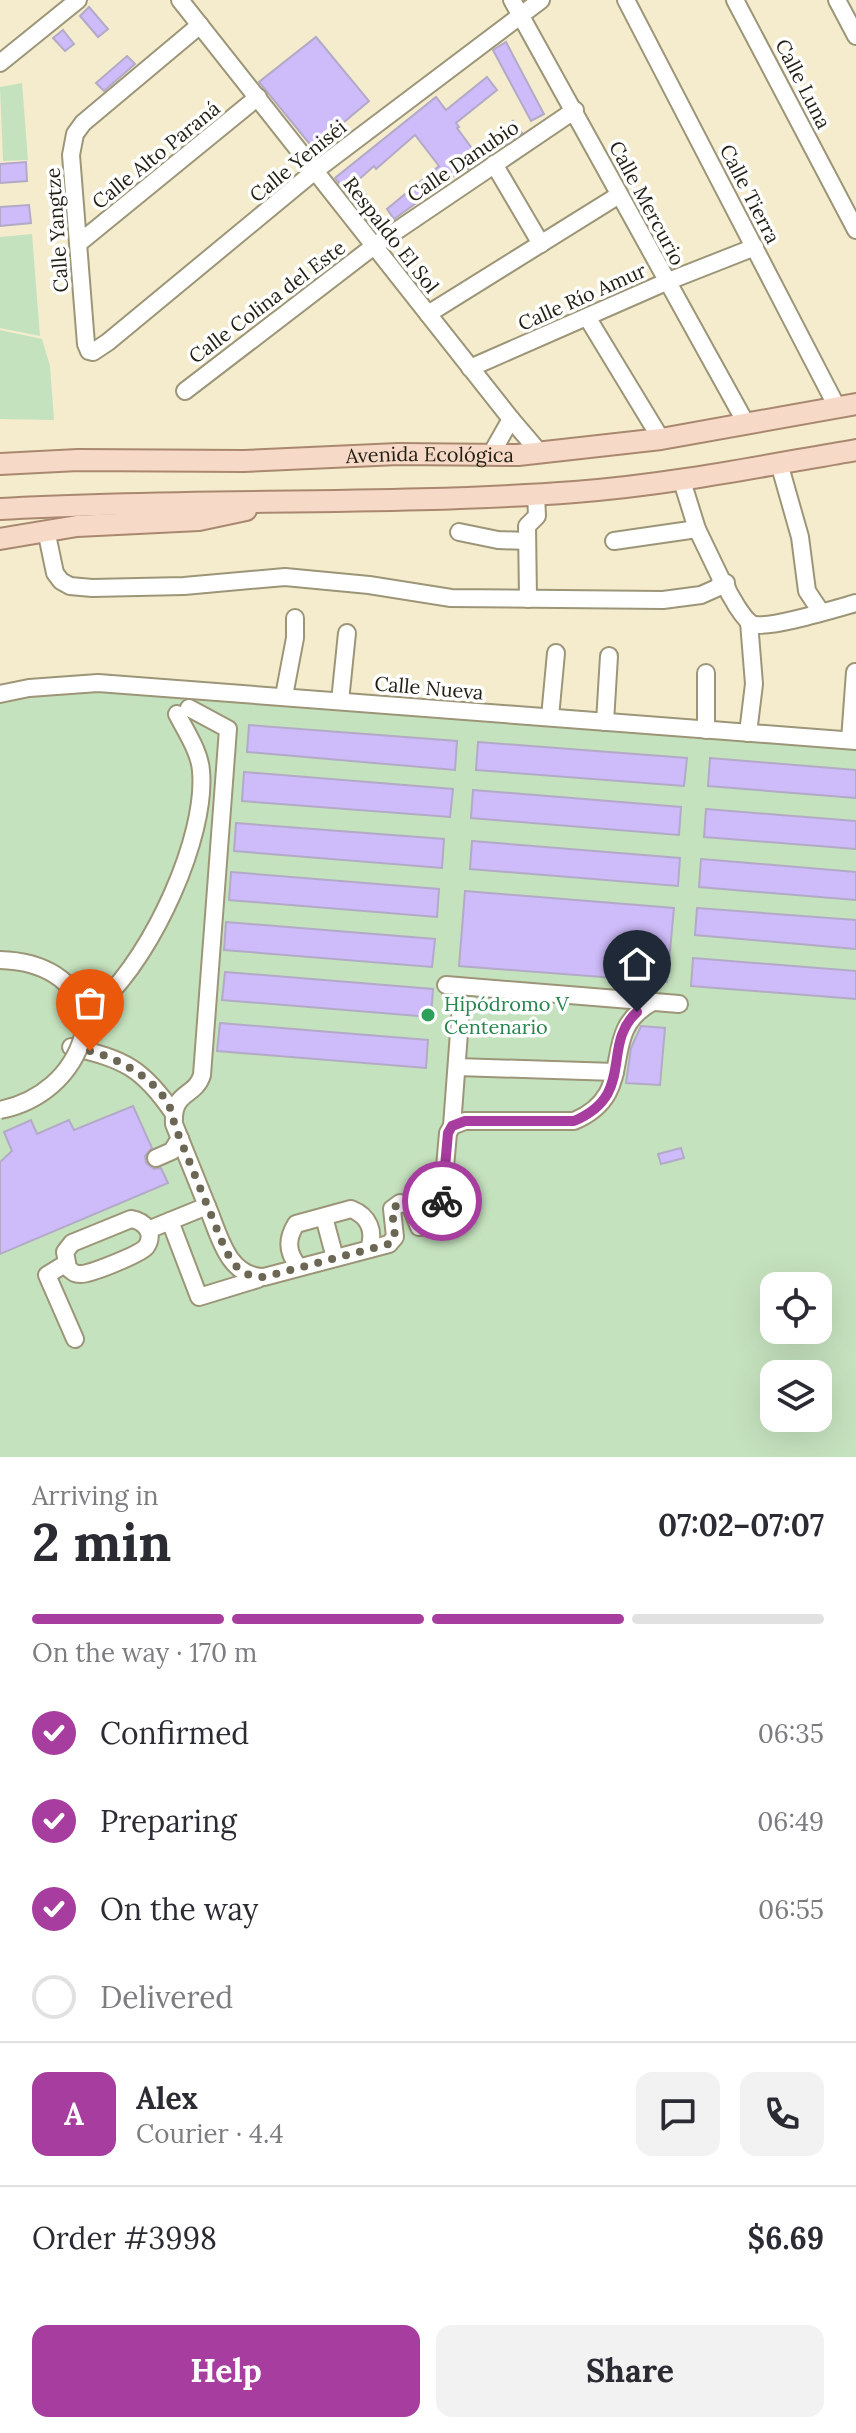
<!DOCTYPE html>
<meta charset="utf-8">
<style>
:root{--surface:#fff;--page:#f2f2f3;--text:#2b2b33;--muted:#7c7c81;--line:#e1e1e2;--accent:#a73d9f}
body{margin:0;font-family:Lora,serif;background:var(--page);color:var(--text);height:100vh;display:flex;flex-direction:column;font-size:30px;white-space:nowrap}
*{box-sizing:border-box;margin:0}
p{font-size:26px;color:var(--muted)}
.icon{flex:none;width:44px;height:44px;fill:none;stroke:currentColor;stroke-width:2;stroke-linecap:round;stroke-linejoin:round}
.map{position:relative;height:1457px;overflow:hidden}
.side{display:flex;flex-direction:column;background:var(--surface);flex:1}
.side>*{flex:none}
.fabs{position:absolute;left:760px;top:1272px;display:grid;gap:16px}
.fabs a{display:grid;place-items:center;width:72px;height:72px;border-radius:16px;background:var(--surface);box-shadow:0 8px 32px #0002;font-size:40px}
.pin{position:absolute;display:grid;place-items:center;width:68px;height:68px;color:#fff;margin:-82px -34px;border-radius:50% 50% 50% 0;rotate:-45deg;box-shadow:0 0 8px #0007}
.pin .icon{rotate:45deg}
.courier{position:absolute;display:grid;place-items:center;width:80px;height:80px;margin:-40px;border:6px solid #a73d9f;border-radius:50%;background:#fff;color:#222;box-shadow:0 2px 10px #0007}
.summary em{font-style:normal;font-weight:800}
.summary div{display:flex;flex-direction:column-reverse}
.summary{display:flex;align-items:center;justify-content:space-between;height:136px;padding:0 32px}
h1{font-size:52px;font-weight:800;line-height:60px}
.bar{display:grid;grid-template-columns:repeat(4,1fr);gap:12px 8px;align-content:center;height:96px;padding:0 32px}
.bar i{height:10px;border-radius:6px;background:var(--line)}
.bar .on{background:var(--accent)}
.bar p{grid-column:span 4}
.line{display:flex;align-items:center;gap:20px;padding:0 32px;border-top:2px solid var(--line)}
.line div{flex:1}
.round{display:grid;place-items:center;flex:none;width:84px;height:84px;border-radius:16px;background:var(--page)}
ol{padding:0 32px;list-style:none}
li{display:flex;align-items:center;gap:24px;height:88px}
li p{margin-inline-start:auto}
li .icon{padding:8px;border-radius:50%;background:var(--accent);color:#fff;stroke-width:4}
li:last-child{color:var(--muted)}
li i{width:44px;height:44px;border:4px solid var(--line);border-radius:50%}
.action{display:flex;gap:16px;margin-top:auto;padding:16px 32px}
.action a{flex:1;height:92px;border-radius:16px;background:var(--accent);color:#fff;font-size:32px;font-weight:800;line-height:92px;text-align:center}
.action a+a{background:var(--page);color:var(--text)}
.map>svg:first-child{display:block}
.green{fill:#c5e2be;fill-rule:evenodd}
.building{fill:#cebbf9;stroke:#b2aac7;stroke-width:2}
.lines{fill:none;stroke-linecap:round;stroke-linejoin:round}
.minor-casing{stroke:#9c9578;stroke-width:20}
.major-casing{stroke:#a98870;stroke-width:24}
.minor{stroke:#fff;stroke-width:16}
.major{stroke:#f7d9c7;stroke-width:20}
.minor-bridge-casing{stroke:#9c9578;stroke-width:20;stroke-linecap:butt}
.minor-bridge{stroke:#fff;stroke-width:16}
.done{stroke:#6b6754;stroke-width:8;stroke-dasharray:0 14.4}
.route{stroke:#a73d9f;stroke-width:10}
.leisure-dot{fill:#2e9e5b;stroke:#fff;stroke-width:3}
.labels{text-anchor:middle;stroke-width:7;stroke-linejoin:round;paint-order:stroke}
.street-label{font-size:20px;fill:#211f13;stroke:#fff}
.leisure-label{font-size:20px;fill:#27864d;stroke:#fff;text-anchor:start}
</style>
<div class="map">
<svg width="856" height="1457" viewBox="0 0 856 1457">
<rect width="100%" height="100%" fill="#f4eccd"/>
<g class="green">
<polygon points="22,83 28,160 3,161 0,87"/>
<polygon points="32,234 40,336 0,328 0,237"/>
<polygon points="0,330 42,339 50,366 54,420 0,419"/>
<path d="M79,688L856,744V1457H0V704ZM774,1286H818V1330H774ZM774,1374H818V1418H774Z"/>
</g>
<g class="building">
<polygon points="89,7 108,29 98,37 80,16"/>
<polygon points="63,30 74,44 65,51 53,38"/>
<polygon points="316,37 369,101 313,148 259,82"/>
<polygon points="506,42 544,114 531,121 493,50"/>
<polygon points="127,56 135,64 104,91 96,83"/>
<polygon points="487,77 497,90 456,123 459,127 457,128 474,151 513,121 522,133 468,169 466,167 394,219 387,209 439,166 415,135 376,169 374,166 356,182 385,220 374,228 335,178 436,97 446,110"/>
<polygon points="26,162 27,181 0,183 0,164"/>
<polygon points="29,205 31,223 0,226 0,207"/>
<polygon points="249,725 457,741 455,770 247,752"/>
<polygon points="478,742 687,758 684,786 476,770"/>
<polygon points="710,758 856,770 856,798 708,786"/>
<polygon points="244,772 453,789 450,817 242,801"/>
<polygon points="473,790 681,807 679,835 471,818"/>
<polygon points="706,809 856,821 856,849 704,837"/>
<polygon points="236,823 444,839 442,868 234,851"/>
<polygon points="472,841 680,858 678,886 470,869"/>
<polygon points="701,859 856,872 856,900 699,887"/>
<polygon points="231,872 439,889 437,917 229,900"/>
<polygon points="465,891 674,908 667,982 459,966"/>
<polygon points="697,908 856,920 856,949 695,935"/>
<polygon points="226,922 435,939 432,967 224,950"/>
<polygon points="693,958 856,971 856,999 691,986"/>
<polygon points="225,972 433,989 431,1017 222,1000"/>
<polygon points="220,1023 428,1040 426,1068 217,1051"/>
<polygon points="641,1026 665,1028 660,1085 626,1083 631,1048"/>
<polygon points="133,1106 152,1148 145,1156 146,1163 154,1169 161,1168 168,1183 0,1254 0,1162 12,1151 4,1132 31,1120 37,1134 69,1120 74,1130"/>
<polygon points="681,1148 684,1158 661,1164 658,1154"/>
<polygon points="475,1205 478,1215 455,1221 453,1211"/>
</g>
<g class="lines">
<g class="minor-casing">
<g id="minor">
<polyline points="180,0 511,419 540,453"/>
<polyline points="512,0 747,425"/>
<polyline points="626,0 837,407"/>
<polyline points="735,0 856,230"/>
<polyline points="837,0 856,36"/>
<polyline points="200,25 83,123 75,134 71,155 86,344 89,351 93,352 108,342 316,170 541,0"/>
<polyline points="0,63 78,0"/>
<polyline points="494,164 541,244"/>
<polyline points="79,243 258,97"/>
<polyline points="428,314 619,195"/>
<polyline points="587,317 661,439"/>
<polyline points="470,368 666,282 755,247"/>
<polyline points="185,391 374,246 575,110"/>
<polyline points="490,456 511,419"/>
<polyline points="779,463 800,537 807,591 821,612"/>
<polyline points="682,481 697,529 722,581"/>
<polyline points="46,530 55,573 61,581 70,586 92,588 184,586 285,577 369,585 451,598 663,600 701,595 719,587"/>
<polyline points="459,532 498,540 527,541"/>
<polyline points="614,541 697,529"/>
<path d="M719,585L722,581L726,583C726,591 732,597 736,605C740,611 746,621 752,624C766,630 838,608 856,603"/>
<polyline points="528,599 527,526 537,516 536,494"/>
<polyline points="706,673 706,730"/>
<polyline points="0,694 29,688 98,683 856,741"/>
<polyline points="284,696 295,638 295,618"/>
<polyline points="340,701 347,633"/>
<polyline points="550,717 556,653"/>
<polyline points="605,722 609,656"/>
<polyline points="748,733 754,684 749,622"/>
<polyline points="850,740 855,672"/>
<path d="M0,960C39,961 81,978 83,1023"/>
<polyline points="446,985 679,1004"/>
<path d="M72,1019C82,1013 95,1008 103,1000C152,955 207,837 201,771C200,752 185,730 177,714"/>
<path d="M71,1047C124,1059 143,1068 174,1114"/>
<polyline points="457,1067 615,1072"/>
<polyline points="452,1126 461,1006"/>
<polyline points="156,1158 172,1151 180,1138"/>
<path d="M207,1206C219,1234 227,1277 264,1277L389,1244L395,1237L392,1209L400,1203L410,1205L419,1227L428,1226L429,1222"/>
<polyline points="324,1217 335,1258"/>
<path d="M131,1219C144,1221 156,1233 146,1247C140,1254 89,1275 80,1274C74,1274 73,1272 68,1268L65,1252L72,1243Z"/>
<path d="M170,1221L207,1206L174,1124C172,1090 195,1098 202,1075L228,729L189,708"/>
<path d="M428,1226L440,1224L448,1133L452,1126L465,1121H574C642,1092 594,1033 653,1002"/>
<polyline points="148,1230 170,1221 199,1297 258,1279"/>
<polyline points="65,1264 47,1275 75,1339"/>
<path d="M299,1267C287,1253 286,1240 296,1224L351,1209C369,1216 375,1231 369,1249"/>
</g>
</g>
<g class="major-casing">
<g id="major">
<path id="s1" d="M0,464L78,460L244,461L398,454L518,455L661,439L856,404"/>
<path d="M0,509C191,498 384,506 575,492C669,485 762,466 856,450"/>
<polyline points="0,539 77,526 199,520 246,510"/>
</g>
</g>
<use href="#minor" class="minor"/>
<use href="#major" class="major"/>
<g class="minor-bridge-casing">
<path id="minor-bridge" d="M0,1110C40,1102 72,1075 83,1036"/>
</g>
<use href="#minor-bridge" class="minor-bridge"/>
</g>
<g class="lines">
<path class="done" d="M90,1051C122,1059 172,1087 174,1124L225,1249C235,1267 242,1277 264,1277L389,1244L395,1237L392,1209L400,1203L410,1205L419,1227L440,1224L442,1201"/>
<path class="route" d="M442,1201L448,1133L452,1126L465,1121H574C637,1094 600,1046 637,1012"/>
</g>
<circle class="leisure-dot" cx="428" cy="1015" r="8"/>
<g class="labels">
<g class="street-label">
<text transform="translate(803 84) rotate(63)" y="7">Calle Luna</text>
<text transform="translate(156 155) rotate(-39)" y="7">Calle Alto Paraná</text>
<text transform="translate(298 161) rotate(-39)" y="7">Calle Yeniséi</text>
<text transform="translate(463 161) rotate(-34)" y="7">Calle Danubio</text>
<text transform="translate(750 194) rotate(63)" y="7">Calle Tierra</text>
<text transform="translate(647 203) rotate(62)" y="7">Calle Mercurio</text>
<text transform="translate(57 230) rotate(-94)" y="7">Calle Yangtze</text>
<text transform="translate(391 235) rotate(52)" y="7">Respaldo El Sol</text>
<text transform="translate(582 297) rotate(-24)" y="7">Calle Río Amur</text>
<text transform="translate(267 302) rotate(-37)" y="7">Calle Colina del Este</text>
<text dy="7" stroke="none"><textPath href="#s1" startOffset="430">Avenida Ecológica</textPath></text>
<text transform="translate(429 688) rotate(5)" y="7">Calle Nueva</text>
</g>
<g class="leisure-label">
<text x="444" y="1011">Hipódromo V<tspan x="444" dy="23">Centenario</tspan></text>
</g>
</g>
</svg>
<div class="fabs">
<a><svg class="icon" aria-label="locate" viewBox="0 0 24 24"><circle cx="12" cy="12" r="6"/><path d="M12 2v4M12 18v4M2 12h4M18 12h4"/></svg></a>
<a><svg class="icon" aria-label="layers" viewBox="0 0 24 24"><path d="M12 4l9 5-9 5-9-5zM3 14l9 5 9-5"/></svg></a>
</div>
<div class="pin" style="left:90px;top:1051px;background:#ea580c"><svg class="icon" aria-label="bag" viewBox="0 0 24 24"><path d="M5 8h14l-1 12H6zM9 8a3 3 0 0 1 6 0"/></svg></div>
<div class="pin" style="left:637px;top:1012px;background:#1f2937"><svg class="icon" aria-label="home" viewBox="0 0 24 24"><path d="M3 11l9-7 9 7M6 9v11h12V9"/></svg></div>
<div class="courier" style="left:442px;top:1201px"><svg class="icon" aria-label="bike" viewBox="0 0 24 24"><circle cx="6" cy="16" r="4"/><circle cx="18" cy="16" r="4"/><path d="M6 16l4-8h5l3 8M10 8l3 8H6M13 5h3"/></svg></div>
</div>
<section class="side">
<div class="summary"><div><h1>2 min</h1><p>Arriving in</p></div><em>07:02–07:07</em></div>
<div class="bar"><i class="on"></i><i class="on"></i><i class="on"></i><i></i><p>On the way · 170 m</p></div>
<ol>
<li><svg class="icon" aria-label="check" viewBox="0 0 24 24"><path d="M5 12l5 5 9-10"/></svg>Confirmed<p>06:35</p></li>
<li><svg class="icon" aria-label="check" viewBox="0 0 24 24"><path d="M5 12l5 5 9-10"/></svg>Preparing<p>06:49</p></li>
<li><svg class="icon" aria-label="check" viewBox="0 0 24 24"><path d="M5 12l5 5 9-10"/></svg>On the way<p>06:55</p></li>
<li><i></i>Delivered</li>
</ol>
<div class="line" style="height:144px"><b class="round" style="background:var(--accent);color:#fff">A</b><div><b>Alex</b><p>Courier · 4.4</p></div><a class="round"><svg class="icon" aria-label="chat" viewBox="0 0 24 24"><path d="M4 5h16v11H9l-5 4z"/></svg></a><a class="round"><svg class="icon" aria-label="phone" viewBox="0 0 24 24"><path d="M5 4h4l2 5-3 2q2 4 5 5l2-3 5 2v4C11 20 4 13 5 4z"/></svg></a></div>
<div class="line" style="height:104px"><div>Order #3998</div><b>$6.69</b></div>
<div class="action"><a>Help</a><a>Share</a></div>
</section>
